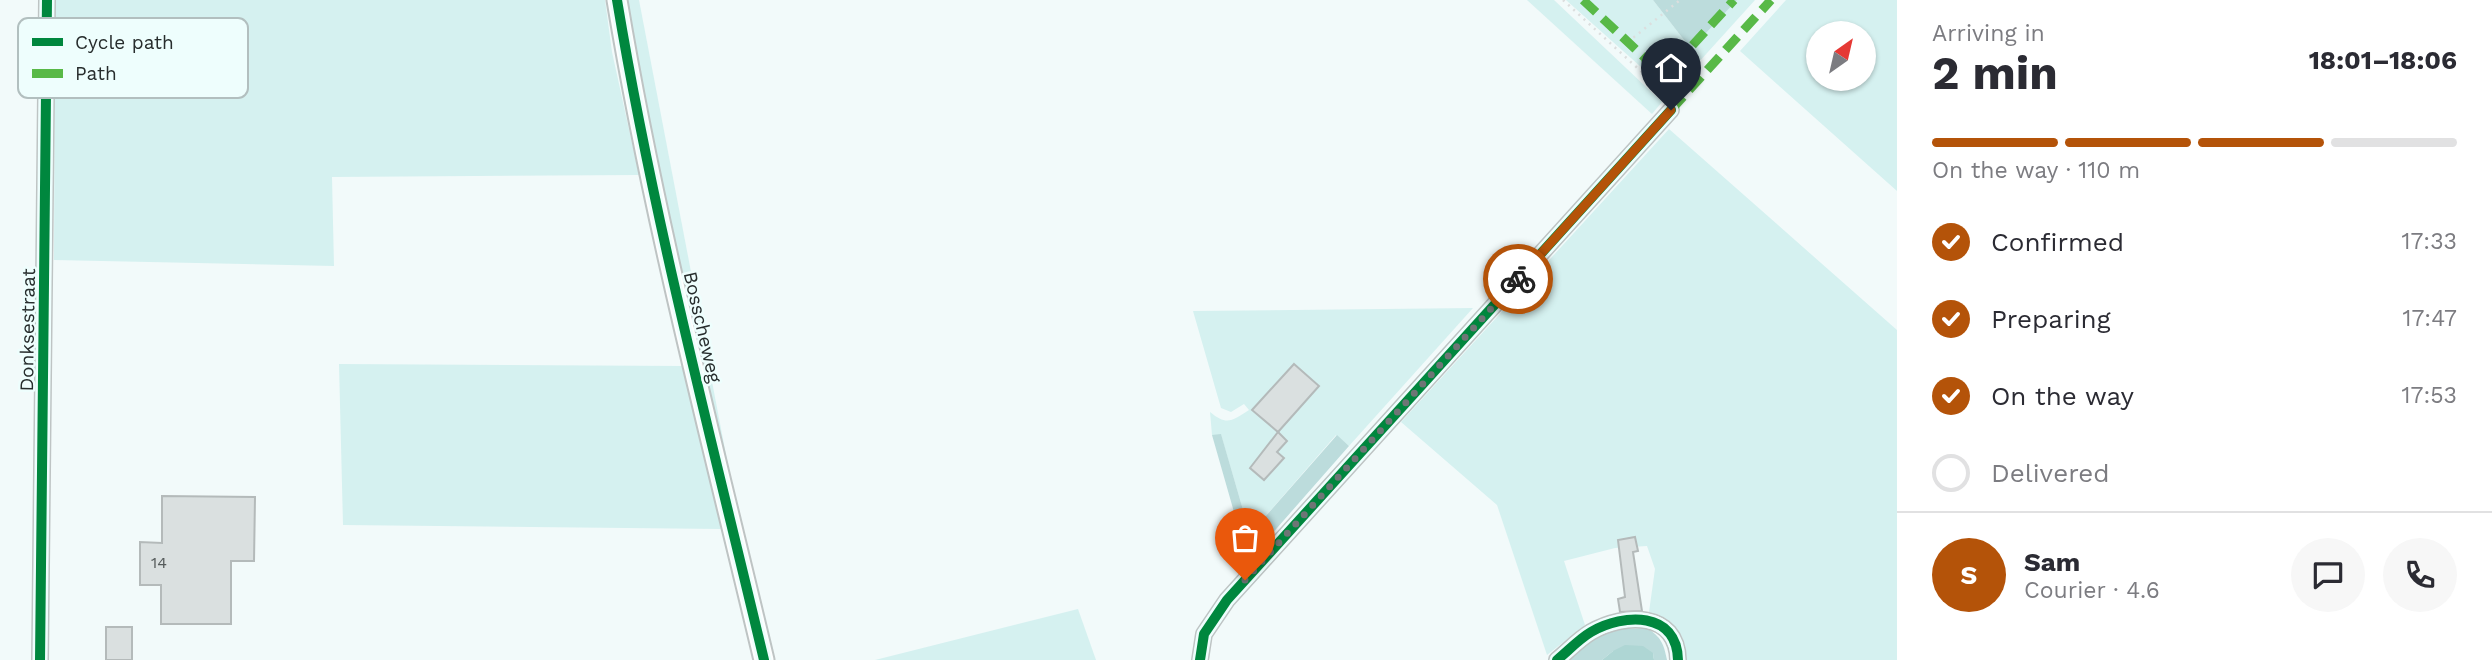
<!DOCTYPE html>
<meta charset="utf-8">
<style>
:root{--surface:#fff;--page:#f7f7f7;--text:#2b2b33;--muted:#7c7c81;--line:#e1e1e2;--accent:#b45309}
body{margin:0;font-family:"Work Sans",sans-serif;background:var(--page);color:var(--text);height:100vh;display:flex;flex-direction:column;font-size:26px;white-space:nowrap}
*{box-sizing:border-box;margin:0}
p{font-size:23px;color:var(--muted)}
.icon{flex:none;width:38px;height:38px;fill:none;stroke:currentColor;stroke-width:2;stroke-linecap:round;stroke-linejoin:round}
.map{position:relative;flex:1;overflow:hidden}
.sheet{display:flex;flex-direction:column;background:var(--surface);width:595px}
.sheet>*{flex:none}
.needle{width:46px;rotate:34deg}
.tools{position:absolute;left:1806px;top:21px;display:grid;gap:14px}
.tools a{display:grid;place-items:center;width:70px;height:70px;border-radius:50%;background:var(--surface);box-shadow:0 2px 5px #0004;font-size:35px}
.pin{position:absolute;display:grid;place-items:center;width:60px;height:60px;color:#fff;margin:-72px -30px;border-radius:50% 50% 50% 0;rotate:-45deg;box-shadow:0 0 7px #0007}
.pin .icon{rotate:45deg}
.courier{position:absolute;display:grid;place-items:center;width:70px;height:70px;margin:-35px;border:5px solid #b45309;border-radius:50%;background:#fff;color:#222;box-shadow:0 2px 9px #0007}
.summary em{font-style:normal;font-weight:700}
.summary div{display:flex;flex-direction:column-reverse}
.summary{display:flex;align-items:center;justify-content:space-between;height:119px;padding:0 35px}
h1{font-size:46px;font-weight:700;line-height:52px}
.bar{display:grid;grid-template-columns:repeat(4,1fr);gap:10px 7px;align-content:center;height:84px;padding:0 35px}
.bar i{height:9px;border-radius:5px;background:var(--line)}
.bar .selected{background:var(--accent)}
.bar p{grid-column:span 4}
.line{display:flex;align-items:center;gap:18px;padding:0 35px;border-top:2px solid var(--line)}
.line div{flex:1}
.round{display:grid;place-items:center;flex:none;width:74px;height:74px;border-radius:37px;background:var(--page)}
ol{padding:0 35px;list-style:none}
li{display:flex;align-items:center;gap:21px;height:77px}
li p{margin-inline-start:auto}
li .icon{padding:7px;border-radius:50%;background:var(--accent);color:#fff;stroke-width:4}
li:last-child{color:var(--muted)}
li i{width:38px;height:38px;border:4px solid var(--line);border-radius:50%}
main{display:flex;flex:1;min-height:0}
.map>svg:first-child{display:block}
.green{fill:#d5f1f0;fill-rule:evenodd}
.forest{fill:#bcdcdc}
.water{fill:#aed6d4}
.building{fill:#dae0e0;stroke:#b4baba;stroke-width:2}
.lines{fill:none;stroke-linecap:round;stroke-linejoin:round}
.street-casing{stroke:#bec4c4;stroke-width:18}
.secondary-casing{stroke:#bec4c4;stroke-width:23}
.path{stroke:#dcdede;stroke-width:2.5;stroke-dasharray:2 5;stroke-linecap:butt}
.street{stroke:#fdfefe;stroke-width:14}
.secondary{stroke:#fdfefe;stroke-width:19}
.quiet{stroke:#58b947;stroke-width:9;stroke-dasharray:18 9;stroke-linecap:butt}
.cycleway-casing{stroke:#eefefd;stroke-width:15}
.cycleway{stroke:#00873e;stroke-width:10}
.done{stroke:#6e7575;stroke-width:7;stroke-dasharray:0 12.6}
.route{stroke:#b45309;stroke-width:9}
.labels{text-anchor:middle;stroke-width:5;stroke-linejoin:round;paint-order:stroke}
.number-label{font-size:16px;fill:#555b5b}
.street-label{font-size:19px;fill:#272d2d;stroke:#eefefd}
.key{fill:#eefefd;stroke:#b2bfbf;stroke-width:2}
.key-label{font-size:19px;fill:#272d2d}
</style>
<main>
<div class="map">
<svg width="1897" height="660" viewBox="0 0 1897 660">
<rect width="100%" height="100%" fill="#f2fafa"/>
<g class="green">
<polygon points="55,0 605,0 612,52 639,175 332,177 334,266 54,260"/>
<polygon points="622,0 639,0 736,507 719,450"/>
<polygon points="1527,0 1554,0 1662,102 1652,114"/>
<polygon points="1566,0 1653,0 1691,49 1737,0 1755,0 1669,95 1650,75"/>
<path d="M1786,0H1897V191L1740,51ZM1818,33H1864V79H1818Z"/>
<path d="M1669,129L1897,330V660H1686C1686,630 1674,624 1649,612L1655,569L1647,546L1615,548L1564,561L1585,625L1547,655L1497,505L1401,422Z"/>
<path d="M1473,308L1349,446L1336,435L1250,534L1221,435H1212L1210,412C1227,426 1232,421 1249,410L1244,404L1231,412L1221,408L1193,311Z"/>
<polygon points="339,364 683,366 721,529 343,525"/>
<polygon points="1078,609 1096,660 875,660"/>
</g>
<g class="forest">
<polygon points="1653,0 1737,0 1691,49"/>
<polygon points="1221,434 1250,534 1337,435 1349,446 1248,561 1212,435"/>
<path d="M1647,628C1661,637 1664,644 1667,660H1654L1653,653L1613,651L1602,660H1564L1603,630Z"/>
</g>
<polygon class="water" points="1625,645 1643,646 1653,653 1654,660 1602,660 1613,651"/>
<g class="building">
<polygon points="1294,364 1319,386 1278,432 1252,410"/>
<polygon points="1278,432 1287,441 1277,452 1284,458 1264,480 1250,468"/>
<polygon points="162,496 255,497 254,561 231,561 231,624 161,624 161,585 140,585 140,542 162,543"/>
<polygon points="1635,537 1638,551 1633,552 1642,611 1620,612 1618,599 1625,597 1618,540"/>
<rect x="106" y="627" width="26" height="33"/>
</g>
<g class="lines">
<g class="street-casing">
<g id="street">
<polyline points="40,660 47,0"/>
<polyline points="1200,660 1204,634 1227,600 1671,110"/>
<path d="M1557,660C1568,651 1579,639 1591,632C1624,613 1677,611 1678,660"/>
</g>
</g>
<g class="secondary-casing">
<path id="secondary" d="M617,0C654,222 712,441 764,660"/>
</g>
<g class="path">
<polyline points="1563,0 1656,85"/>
<polyline points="1628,42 1680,0"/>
</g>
<use href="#street" class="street"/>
<use href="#secondary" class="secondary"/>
<g class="quiet">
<polyline points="1583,0 1645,58 1656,85 1670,100 1671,110"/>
<polyline points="1656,85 1734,0"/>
<polyline points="1671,110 1771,0"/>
</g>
<g class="cycleway-casing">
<g id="cycleway">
<path d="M617,0C654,222 712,441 764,660"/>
<polyline points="40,660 47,0"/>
<polyline points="1200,660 1204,634 1227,600 1671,110"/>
<path d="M1557,660C1568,651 1579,639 1591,632C1624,613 1677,611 1678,660"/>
</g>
</g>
<use href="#cycleway" class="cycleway"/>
</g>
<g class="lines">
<polyline class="done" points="1245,580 1518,279"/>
<polyline class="route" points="1518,279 1671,110"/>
</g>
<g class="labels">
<g class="number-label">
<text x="159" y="568">14</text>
</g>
<g class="street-label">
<text transform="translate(703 327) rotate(77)" y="7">Bosscheweg</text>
<text transform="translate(27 330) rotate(-89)" y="7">Donksestraat</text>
</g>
</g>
<rect x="18" y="18" width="230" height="80" rx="10" class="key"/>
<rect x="32" y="38" width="31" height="8" fill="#00873e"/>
<rect x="32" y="69" width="31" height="9" fill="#58b947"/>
<g class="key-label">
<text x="75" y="49">Cycle path</text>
<text x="75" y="80">Path</text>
</g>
</svg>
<div class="tools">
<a><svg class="needle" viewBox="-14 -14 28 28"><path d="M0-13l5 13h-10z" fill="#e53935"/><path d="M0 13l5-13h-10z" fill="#7c7c81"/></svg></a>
</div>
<div class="pin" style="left:1245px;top:580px;background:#ea580c"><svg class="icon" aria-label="bag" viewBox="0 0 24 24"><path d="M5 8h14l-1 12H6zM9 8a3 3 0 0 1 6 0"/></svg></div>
<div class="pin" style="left:1671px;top:110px;background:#1f2937"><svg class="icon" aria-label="home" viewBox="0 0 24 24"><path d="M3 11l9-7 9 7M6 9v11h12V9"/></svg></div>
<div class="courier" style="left:1518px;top:279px"><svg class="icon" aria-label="bike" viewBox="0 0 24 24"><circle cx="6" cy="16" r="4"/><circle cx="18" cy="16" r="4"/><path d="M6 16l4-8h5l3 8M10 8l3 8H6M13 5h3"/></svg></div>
</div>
<section class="sheet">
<div class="summary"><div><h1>2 min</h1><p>Arriving in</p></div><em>18:01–18:06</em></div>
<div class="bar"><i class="selected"></i><i class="selected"></i><i class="selected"></i><i></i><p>On the way · 110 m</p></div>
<ol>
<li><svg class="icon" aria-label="check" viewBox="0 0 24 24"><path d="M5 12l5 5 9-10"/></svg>Confirmed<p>17:33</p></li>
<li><svg class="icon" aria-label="check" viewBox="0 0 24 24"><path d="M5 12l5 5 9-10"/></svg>Preparing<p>17:47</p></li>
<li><svg class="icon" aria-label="check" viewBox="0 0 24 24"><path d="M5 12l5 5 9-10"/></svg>On the way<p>17:53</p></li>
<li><i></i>Delivered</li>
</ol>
<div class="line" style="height:126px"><b class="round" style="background:var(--accent);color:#fff">S</b><div><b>Sam</b><p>Courier · 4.6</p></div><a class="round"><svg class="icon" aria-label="chat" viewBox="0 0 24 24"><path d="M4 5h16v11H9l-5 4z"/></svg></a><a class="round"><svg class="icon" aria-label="phone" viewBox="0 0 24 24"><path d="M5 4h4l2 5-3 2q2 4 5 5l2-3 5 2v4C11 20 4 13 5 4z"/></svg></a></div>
</section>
</main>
